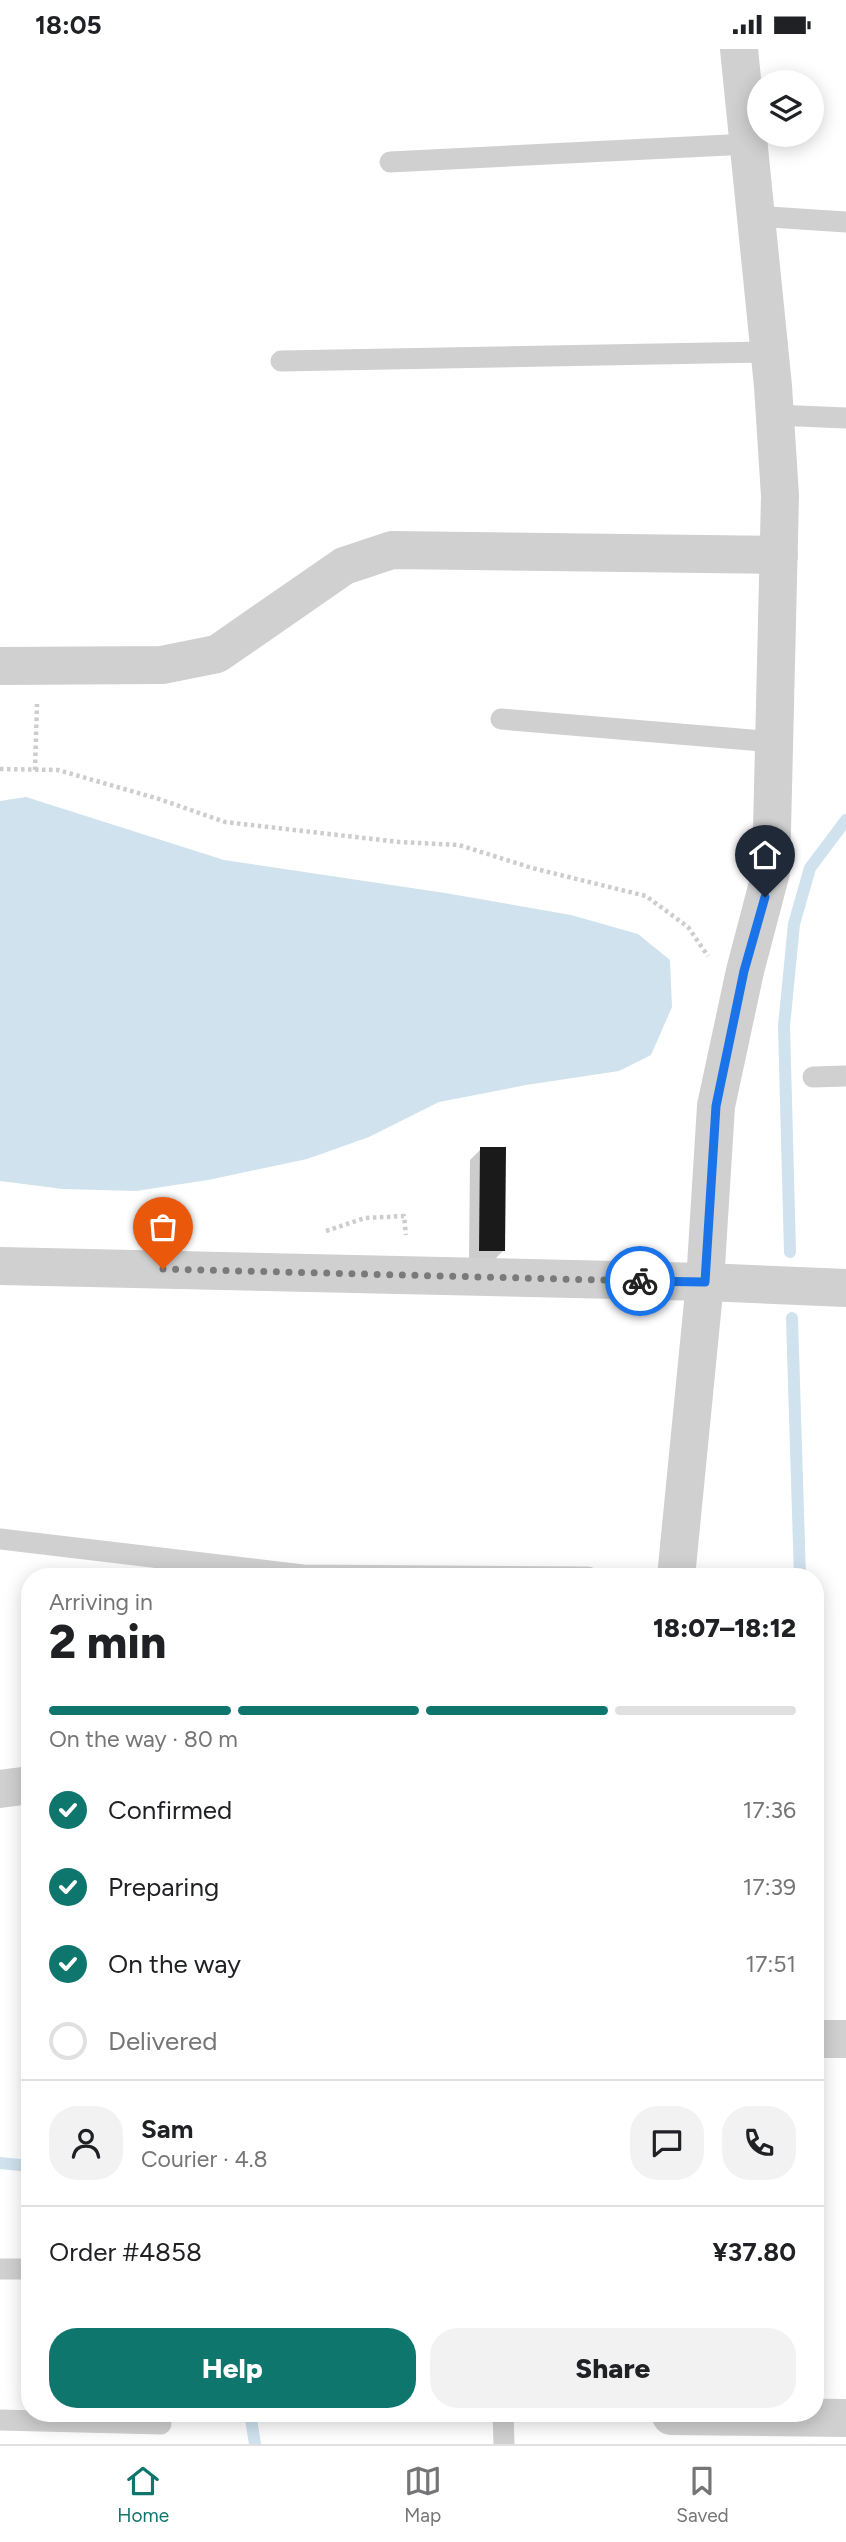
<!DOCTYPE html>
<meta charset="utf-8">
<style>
:root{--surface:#fff;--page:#f2f2f2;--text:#202124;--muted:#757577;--line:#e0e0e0;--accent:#0f766e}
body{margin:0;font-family:Figtree,sans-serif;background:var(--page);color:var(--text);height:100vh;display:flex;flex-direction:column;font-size:26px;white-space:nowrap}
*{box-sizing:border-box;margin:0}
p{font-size:23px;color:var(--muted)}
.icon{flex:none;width:38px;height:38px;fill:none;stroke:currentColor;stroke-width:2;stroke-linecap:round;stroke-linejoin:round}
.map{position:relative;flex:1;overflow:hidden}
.drawer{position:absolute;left:21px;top:1519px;width:803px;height:854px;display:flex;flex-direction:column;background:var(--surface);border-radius:28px;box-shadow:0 4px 18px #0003}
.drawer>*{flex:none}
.buttons{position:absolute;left:747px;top:21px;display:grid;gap:14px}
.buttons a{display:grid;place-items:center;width:77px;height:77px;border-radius:50%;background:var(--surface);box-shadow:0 4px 18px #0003;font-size:35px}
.pin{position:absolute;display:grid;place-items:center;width:60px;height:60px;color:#fff;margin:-72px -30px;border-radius:50% 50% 50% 0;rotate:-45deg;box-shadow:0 0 7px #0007}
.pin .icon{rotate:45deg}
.courier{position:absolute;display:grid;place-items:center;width:70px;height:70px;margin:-35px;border:5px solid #1a73e8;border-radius:50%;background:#fff;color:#222;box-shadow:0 2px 9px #0007}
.head em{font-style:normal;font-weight:800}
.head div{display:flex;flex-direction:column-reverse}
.head{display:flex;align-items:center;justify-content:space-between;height:119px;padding:0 28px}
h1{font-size:46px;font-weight:800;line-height:52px}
.bar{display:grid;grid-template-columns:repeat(4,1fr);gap:10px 7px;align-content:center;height:84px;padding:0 28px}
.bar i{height:9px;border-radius:5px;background:var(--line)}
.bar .on{background:var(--accent)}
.bar p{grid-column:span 4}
.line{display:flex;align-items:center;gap:18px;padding:0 28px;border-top:2px solid var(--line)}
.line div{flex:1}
.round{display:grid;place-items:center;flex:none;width:74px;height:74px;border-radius:28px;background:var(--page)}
ol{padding:0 28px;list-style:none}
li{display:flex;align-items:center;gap:21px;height:77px}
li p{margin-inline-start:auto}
li .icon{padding:7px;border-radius:50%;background:var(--accent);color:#fff;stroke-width:4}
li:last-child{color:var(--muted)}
li i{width:38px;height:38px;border:4px solid var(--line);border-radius:50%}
.cta{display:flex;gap:14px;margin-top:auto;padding:14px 28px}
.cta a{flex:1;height:80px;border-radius:28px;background:var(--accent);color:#fff;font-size:28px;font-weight:800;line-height:80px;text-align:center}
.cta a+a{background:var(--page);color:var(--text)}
.status{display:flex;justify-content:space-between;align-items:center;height:49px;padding:0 35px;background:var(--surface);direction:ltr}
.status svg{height:19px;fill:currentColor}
.dock{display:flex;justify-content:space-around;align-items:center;height:98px;border-top:2px solid var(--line);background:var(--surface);font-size:19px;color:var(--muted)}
.dock a{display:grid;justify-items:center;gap:4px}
.dock .on{color:var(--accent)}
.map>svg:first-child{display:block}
.water{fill:#cfe2ee}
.shadow{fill:#0003}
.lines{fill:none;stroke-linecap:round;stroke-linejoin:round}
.stream{stroke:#cfe2ee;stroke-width:12}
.building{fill:#1a1a1a}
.path{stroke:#cdcdcd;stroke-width:4.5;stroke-dasharray:3.5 3.5;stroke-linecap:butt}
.service{stroke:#d0d0d0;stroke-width:21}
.minor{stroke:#d0d0d0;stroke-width:38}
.done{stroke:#7a7a7a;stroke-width:7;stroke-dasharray:0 12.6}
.route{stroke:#1a73e8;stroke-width:9}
</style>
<div class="status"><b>18:05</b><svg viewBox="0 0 49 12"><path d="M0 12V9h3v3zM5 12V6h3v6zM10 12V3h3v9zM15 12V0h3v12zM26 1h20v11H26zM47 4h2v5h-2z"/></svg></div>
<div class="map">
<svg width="846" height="2395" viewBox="0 0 846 2395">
<rect width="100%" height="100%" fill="#fff"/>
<polygon class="water" points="26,748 224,811 445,844 571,866 638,885 670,911 672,958 651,1006 619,1022 526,1036 439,1053 369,1088 307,1110 208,1131 136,1142 63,1140 0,1132 0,752"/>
<polygon class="shadow" points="481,1100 503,1202 492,1213 469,1213 470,1111"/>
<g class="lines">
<g class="stream">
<polyline points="790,1203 784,977 794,875 810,819 846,771"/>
<polyline points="792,1269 800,1528"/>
<polyline points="0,2114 30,2117"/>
<polyline points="250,2364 255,2395"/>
</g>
</g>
<polygon class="building" points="480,1098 506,1098 505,1202 479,1202"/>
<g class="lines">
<g class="path">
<polyline points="0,720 58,721 159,750 225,773 399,793 459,796 532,819 646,847 688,878 708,907"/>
<polyline points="35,721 37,655"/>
<polyline points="326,1182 365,1169 404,1167 406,1186"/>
</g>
<g class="service">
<polyline points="390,113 748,95"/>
<polyline points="755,167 846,173"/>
<polyline points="281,312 770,303"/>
<polyline points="775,366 846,369"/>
<polyline points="501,670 774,693"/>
<polyline points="813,1028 846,1027"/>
<polyline points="0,1490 303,1526 588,1528"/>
<polyline points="0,2220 30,2220"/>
<polyline points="503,2364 504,2395"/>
<polyline points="0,2371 161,2375"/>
</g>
<g class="minor">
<polyline points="0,617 162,616 217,605 344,517 392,501 779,506"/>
<polyline points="0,1217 705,1233 846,1239"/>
<polyline points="676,1528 705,1233 716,1057 745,922 771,823 780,447 773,337 739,0"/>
<polyline points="0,1740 30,1736"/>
<polyline points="816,1990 846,1990"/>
<polyline points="671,2367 846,2369"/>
</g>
</g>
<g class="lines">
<polyline class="done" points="163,1220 640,1232"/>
<polyline class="route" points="640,1232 705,1233 716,1057 744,922 765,848"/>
</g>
</svg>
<div class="buttons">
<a><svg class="icon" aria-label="layers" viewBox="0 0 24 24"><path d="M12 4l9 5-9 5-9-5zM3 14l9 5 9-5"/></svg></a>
</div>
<div class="pin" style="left:163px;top:1220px;background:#ea580c"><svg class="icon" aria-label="bag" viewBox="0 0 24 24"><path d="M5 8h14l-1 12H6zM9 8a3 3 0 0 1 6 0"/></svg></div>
<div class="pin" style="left:765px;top:848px;background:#1f2937"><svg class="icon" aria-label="home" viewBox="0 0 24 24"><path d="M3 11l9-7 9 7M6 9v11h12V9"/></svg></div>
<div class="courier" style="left:640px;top:1232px"><svg class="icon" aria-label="bike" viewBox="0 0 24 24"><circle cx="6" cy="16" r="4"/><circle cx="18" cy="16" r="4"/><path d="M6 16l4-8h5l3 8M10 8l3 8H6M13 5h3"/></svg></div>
<section class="drawer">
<div class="head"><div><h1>2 min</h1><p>Arriving in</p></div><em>18:07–18:12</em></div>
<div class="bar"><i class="on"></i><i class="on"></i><i class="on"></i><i></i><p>On the way · 80 m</p></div>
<ol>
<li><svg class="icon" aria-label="check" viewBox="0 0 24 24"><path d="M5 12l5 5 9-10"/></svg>Confirmed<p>17:36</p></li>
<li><svg class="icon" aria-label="check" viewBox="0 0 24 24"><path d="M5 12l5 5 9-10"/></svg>Preparing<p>17:39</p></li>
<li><svg class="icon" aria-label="check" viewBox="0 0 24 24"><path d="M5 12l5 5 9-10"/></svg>On the way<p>17:51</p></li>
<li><i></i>Delivered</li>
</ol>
<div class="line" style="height:126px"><a class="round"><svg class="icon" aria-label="person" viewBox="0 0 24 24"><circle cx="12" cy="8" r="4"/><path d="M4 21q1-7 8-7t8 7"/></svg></a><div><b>Sam</b><p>Courier · 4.8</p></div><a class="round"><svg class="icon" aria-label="chat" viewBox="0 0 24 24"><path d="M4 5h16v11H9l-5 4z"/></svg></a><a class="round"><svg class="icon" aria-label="phone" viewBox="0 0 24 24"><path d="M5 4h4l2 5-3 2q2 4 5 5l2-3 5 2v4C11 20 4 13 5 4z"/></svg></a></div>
<div class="line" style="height:91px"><div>Order #4858</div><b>¥37.80</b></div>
<div class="cta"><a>Help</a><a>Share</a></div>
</section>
</div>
<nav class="dock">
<a class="on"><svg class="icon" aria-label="home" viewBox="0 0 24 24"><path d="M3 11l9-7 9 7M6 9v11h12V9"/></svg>Home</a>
<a><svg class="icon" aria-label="map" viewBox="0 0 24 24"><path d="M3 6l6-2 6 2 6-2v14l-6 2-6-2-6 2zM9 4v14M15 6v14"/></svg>Map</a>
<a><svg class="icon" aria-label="saved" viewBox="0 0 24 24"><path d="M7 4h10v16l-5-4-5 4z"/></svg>Saved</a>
</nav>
